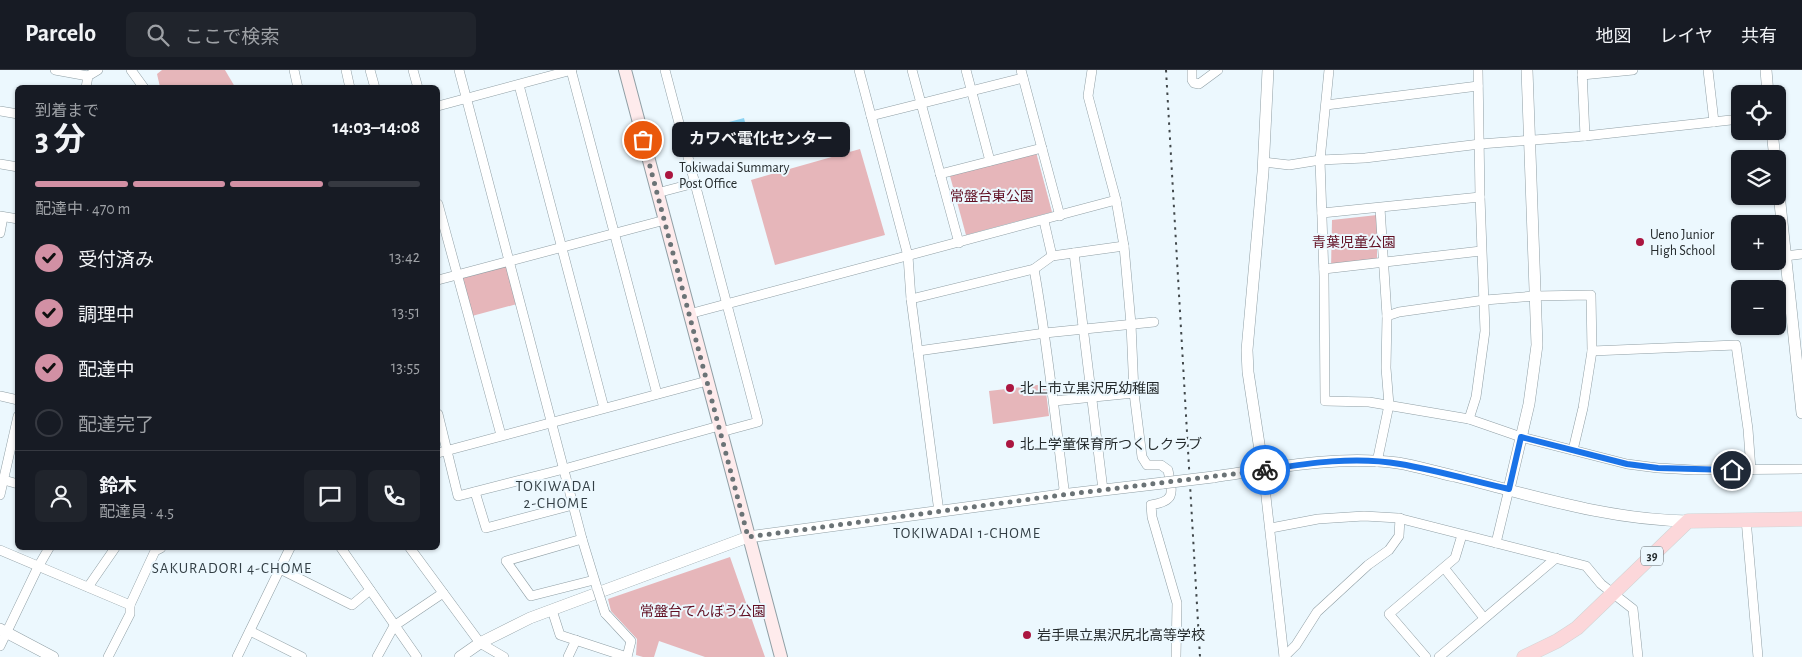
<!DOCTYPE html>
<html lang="ja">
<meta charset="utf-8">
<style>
:root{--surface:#171b24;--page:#20242c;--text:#f1f3f6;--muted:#9ea1a6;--line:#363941;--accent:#d290a4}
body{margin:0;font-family:"Alegreya Sans","Noto Sans JP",sans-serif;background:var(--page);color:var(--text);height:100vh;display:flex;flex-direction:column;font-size:19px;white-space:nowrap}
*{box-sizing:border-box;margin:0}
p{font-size:16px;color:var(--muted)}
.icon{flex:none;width:28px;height:28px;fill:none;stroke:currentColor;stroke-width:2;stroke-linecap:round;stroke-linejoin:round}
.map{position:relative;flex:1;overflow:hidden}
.side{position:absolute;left:15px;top:15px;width:425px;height:465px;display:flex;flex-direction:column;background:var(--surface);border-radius:8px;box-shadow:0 1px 4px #0004}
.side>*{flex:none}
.buttons{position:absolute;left:1731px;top:15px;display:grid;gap:10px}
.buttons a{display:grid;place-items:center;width:55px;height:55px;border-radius:8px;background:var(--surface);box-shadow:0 1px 4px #0004;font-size:25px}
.pin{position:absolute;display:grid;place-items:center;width:42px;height:42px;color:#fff;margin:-21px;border:2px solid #fff;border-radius:50%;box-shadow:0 1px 5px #0007}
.courier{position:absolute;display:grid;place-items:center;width:50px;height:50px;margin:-25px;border:4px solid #1a73e8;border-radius:50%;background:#fff;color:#222;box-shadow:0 1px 6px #0007}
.bubble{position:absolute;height:35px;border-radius:8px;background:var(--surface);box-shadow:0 1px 4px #0004;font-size:16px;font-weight:700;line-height:35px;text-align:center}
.head em{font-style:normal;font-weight:700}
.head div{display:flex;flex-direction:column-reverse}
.head{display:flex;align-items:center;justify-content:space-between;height:85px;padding:0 20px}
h1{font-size:32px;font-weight:700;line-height:38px}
.bar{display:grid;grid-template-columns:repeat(4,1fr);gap:8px 5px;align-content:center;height:60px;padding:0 20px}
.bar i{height:6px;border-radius:4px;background:var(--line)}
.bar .on{background:var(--accent)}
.bar p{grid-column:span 4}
.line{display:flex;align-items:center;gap:12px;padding:0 20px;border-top:1px solid var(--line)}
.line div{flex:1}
.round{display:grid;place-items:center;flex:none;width:52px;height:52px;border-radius:8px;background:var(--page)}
ol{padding:0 20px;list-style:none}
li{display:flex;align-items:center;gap:15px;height:55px}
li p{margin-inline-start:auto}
li .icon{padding:5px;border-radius:50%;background:var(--accent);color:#111;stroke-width:4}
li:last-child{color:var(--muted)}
li i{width:28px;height:28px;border:2px solid var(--line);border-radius:50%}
header{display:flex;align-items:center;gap:30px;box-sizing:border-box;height:70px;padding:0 25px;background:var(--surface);border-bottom:1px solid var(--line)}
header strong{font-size:24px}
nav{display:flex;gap:28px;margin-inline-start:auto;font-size:18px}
.search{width:350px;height:45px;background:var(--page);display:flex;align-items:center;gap:12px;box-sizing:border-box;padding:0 18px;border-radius:8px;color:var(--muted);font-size:19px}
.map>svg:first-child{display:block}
.green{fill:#e6b6ba}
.water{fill:#8cd4f4}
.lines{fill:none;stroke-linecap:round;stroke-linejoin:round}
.minor-casing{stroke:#909fa5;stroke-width:10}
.tertiary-casing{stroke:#909fa5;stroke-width:12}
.secondary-casing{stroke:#909fa5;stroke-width:14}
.primary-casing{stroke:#d3d5d5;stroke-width:15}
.minor{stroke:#fff;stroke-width:9}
.tertiary{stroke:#fff;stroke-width:11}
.secondary{stroke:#feebec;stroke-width:12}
.primary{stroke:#fcd7da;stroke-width:14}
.rail{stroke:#41484b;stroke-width:2;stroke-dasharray:2.5 5;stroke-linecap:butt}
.minor-bridge-casing{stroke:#909fa5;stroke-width:10;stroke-linecap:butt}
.tertiary-bridge-casing{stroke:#909fa5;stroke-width:12;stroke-linecap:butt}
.minor-bridge{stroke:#fff;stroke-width:9}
.tertiary-bridge{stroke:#fff;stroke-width:11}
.done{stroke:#6b7376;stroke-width:5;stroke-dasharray:0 9}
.route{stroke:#1a73e8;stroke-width:6}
.poi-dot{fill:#ab1640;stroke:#ecf8fe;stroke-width:2}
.labels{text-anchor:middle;stroke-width:4;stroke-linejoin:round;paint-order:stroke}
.shield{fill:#ecf8fe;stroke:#61686c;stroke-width:1}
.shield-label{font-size:12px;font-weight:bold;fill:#252b2d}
.poi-label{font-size:14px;fill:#252b2d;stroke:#ecf8fe;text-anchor:start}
.park-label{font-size:14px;fill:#610f23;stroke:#ecf8fe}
.neighbourhood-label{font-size:15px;letter-spacing:1px;fill:#333f45;stroke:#ecf8fe}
</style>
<header>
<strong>Parcelo</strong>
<div class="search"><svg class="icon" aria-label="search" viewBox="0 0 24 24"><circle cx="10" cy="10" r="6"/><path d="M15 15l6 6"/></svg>ここで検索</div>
<nav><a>地図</a><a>レイヤ</a><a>共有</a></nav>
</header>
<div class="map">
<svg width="1802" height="587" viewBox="0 0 1802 587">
<rect width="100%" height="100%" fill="#ecf8fe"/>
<g class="green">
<polygon points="162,0 225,0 235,17 160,17 157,4"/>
<polygon points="860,79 885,165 775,195 751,110"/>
<polygon points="1036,82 1052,142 966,165 950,106"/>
<polygon points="1377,145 1377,195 1331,199 1332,150"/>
<polygon points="506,196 517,234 472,246 461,206"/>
<polygon points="1045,314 1049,346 993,354 989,321"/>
<polygon points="730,487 765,587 705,587 659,571 654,587 643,587 636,585 637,569 611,541 608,529"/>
</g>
<polygon class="water" points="744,48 750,73 736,77 729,52"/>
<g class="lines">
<g class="minor-casing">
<g id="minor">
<polyline points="55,0 88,6"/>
<polyline points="131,0 144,18"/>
<polyline points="294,0 298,18"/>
<polyline points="346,0 350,18"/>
<polyline points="370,0 375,18"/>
<polyline points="413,0 418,18"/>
<polyline points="459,0 582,469 597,518"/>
<polyline points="571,0 657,324"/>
<polyline points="665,0 758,352 721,362"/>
<polyline points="859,0 908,186 911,229 939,442"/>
<polyline points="912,0 959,173"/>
<polyline points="966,0 990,91"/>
<polyline points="1021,0 1060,146"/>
<path d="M1092,0L1088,26L1116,130L1124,176L1131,254L1134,323L1142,387L1147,395H1161L1168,400C1172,422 1177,431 1151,435L1152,447L1177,533L1176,587"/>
<polyline points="1192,0 1192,10 1194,13 1199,14 1218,0"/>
<polyline points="1329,0 1320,90 1324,206 1325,331 1369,332 1469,349 1521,367 1627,394 1658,398 1694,400 1802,399"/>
<polyline points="1582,0 1585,66"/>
<polyline points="1708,0 1714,52"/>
<polyline points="1582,5 1633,0"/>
<polyline points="519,15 604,338"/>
<polyline points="86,18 88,6 98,0"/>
<polyline points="1326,35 1478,16"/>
<polyline points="438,36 572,0"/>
<polyline points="0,41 18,44"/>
<polyline points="871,46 1023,8"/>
<polyline points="1264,92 1289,95 1320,90 1365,88 1480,74 1585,66 1740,49"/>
<polyline points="0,94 18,97"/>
<polyline points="940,104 1042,78"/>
<polyline points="657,123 695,113"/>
<polyline points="438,134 501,365"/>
<polyline points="1322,143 1480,127"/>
<polyline points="0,146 18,149"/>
<polyline points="1044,151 1052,186"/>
<polyline points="0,163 3,147"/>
<polyline points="1074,183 1103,420"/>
<polyline points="1785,186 1802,184"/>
<path d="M1034,199C1047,272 1055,345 1064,419L1061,425"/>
<polyline points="1324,199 1481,181"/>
<polyline points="438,210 665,150"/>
<polyline points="911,229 1034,199 1052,186 1124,176"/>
<polyline points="689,244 1116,130"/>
<polyline points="1387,246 1399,242 1485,230 1535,226 1591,225 1592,281 1583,338 1573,380"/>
<polyline points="918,281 1045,263 1154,252"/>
<polyline points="1592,281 1736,275 1748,359 1751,400"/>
<polyline points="0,326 18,330"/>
<polyline points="1054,331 1134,323"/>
<polyline points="438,344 458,426 564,399 719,356"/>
<polyline points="1469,349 1476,327 1485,261 1480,127 1478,0"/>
<polyline points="438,383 707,311"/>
<polyline points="1377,392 1389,335 1386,298 1387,246 1380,138"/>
<polyline points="1263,400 1284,587"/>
<polyline points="4,410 18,414"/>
<polyline points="475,422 486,458 573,435"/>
<polyline points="0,425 18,346"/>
<polyline points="1746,449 1758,587"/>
<polyline points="1271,458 1318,449 1364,446 1398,448 1586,496 1601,514 1633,539 1638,587"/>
<polyline points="582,469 506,491 531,526 594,510"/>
<polyline points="1496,473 1509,419"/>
<polyline points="341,478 417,587"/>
<polyline points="410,478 480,573 504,587"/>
<polyline points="0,480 130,535 130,544 108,587"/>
<polyline points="280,499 352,535 370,520"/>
<polyline points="1445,499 1484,548"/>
<polyline points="88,517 115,478"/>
<polyline points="130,535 155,481 161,478"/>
<polyline points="552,540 560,565 627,587"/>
<polyline points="605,543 631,571 627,587"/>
<polyline points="250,561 302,587"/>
<polyline points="0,576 38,497 49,478"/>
<polyline points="237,587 290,478"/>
<polyline points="377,587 394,556 443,523"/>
<polyline points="568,587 576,570"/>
<polyline points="1284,587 1296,575 1317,542 1368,495 1389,480 1399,466 1400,448"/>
<polyline points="1426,587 1389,544 1455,488 1462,465"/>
<polyline points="1439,587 1556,488"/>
</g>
</g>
<g class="tertiary-casing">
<g id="tertiary">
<polyline points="1766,0 1768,24"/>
<polyline points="1772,61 1775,89"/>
<polyline points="1778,114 1802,343"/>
<polyline points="1263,400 1248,302 1247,280 1263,102 1268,0"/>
<path d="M1213,407C1274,398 1336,385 1398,393C1417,396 1435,402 1454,406C1532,425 1607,450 1688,451"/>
<polyline points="1509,419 1529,334 1537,275 1527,0"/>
<polyline points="0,559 53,587"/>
<polyline points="460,587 480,573 530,548 748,467 1061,425 1163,413"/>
</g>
</g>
<g class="secondary-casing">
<polyline id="secondary" points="625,0 781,587"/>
</g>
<g class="primary-casing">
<polyline id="primary" points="1524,587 1557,571 1577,558 1688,451 1802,449"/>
</g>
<use href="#minor" class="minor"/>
<use href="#tertiary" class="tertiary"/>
<use href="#secondary" class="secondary"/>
<use href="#primary" class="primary"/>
<polyline class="rail" points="1166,0 1200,587"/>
<g class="minor-bridge-casing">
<polyline id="minor-bridge" points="597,518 605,543"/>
</g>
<g class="tertiary-bridge-casing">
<polyline id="tertiary-bridge" points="1163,413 1213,407"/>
</g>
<use href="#minor-bridge" class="minor-bridge"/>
<use href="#tertiary-bridge" class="tertiary-bridge"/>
</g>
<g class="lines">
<polyline class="done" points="643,70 748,467 1062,425 1265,400"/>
<path class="route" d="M1265,400C1309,393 1355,386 1400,394C1436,400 1473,411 1509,419L1521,367L1627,394L1658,398L1732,400"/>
</g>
<g class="poi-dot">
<circle cx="669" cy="105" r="5"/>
<circle cx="1640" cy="172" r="5"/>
<circle cx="1010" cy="318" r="5"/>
<circle cx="1010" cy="374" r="5"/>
<circle cx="1027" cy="565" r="5"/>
</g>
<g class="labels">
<rect class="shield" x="1641" y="476.5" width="22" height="19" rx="4"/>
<g class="shield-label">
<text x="1652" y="490">39</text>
</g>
<g class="poi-label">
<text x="679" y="102">Tokiwadai Summary<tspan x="679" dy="16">Post Office</tspan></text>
<text x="1650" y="169">Ueno Junior<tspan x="1650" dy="16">High School</tspan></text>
<text x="1020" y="323">北上市立黒沢尻幼稚園</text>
<text x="1020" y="379">北上学童保育所つくしクラブ</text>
<text x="1037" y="570">岩手県立黒沢尻北高等学校</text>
</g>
<g class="park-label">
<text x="992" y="131">常盤台東公園</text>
<text x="1354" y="177">青葉児童公園</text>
<text x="703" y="546">常盤台てんぼう公園</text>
</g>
<g class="neighbourhood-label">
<text x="556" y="421">TOKIWADAI<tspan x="556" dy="17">2-CHOME</tspan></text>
<text x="967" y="468">TOKIWADAI 1-CHOME</text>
<text x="232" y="503">SAKURADORI 4-CHOME</text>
</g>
</g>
</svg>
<div class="buttons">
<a><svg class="icon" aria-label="locate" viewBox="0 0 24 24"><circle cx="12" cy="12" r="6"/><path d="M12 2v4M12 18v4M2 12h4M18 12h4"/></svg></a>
<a><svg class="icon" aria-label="layers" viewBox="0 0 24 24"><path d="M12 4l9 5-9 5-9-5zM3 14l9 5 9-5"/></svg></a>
<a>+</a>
<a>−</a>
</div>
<div class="pin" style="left:643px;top:70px;background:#ea580c"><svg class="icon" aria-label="bag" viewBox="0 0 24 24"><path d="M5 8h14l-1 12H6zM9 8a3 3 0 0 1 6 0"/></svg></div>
<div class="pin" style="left:1732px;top:400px;background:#1f2937"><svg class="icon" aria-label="home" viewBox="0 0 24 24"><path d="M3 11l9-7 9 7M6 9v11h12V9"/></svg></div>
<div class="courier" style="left:1265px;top:400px"><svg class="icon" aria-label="bike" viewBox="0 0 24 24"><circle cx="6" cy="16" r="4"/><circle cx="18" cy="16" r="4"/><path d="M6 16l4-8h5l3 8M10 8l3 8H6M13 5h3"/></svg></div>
<div class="bubble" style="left:672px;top:52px;width:178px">カワベ電化センター</div>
<section class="side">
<div class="head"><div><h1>3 分</h1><p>到着まで</p></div><em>14:03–14:08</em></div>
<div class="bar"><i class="on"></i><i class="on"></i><i class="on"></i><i></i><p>配達中 · 470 m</p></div>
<ol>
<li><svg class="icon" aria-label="check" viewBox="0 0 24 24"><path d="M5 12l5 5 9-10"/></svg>受付済み<p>13:42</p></li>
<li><svg class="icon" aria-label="check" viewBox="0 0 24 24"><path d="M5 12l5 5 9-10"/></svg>調理中<p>13:51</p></li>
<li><svg class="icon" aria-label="check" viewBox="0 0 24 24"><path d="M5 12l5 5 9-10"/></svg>配達中<p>13:55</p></li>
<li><i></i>配達完了</li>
</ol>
<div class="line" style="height:90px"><a class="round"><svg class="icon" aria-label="person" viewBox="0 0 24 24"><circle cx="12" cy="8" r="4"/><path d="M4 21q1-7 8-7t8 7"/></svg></a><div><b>鈴木</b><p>配達員 · 4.5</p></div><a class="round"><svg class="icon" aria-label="chat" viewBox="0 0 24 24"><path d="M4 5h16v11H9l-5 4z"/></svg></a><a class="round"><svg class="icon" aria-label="phone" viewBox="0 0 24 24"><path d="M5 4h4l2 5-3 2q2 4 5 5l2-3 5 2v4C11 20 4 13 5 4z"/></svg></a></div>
</section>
</div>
